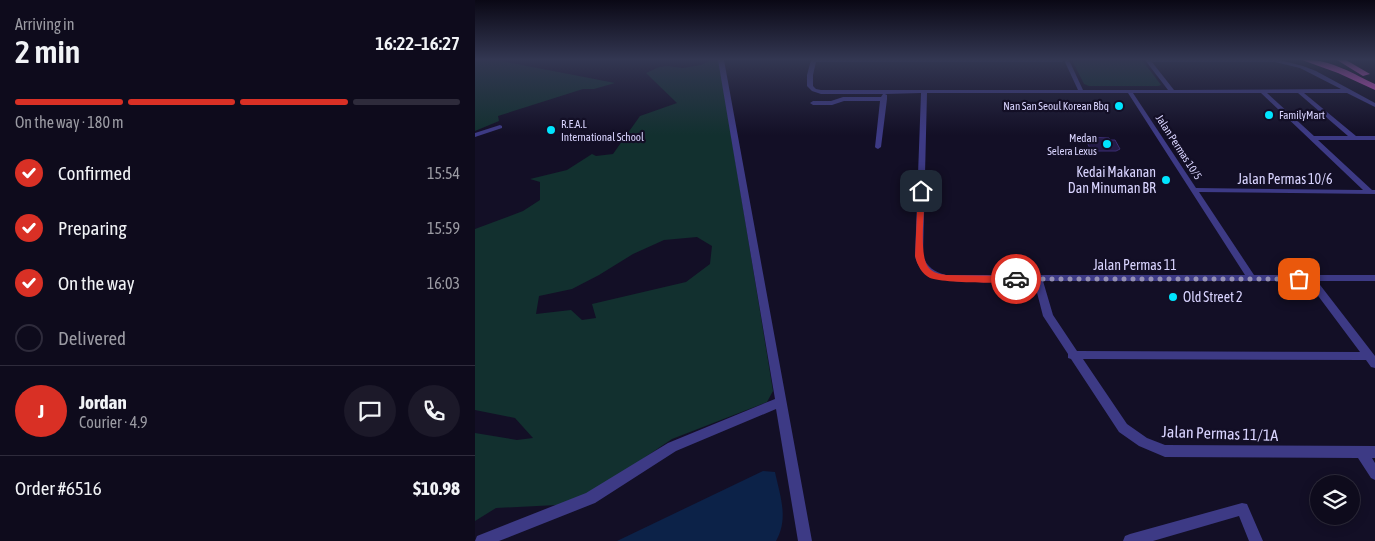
<!DOCTYPE html>
<meta charset="utf-8">
<style>
:root{--surface:#0e0b1c;--page:#1c1929;--text:#f1f3f6;--muted:#9b9ba3;--line:#2e2b3b;--accent:#d93025}
body{margin:0;font-family:"Asap Condensed",sans-serif;background:var(--page);color:var(--text);height:100vh;display:flex;flex-direction:column;font-size:19px;white-space:nowrap}
*{box-sizing:border-box;margin:0}
p{font-size:16px;color:var(--muted)}
.icon{flex:none;width:28px;height:28px;fill:none;stroke:currentColor;stroke-width:2;stroke-linecap:round;stroke-linejoin:round}
.map{position:relative;flex:1;overflow:hidden}
.side{display:flex;flex-direction:column;background:var(--surface);width:475px}
.side>*{flex:none}
.fabs{position:absolute;left:835px;top:475px;display:grid;gap:10px}
.fabs a{display:grid;place-items:center;width:50px;height:50px;border-radius:50%;background:var(--surface);box-shadow:0 2px 12px #0003,0 0 0 1px var(--line);font-size:25px}
.pin{position:absolute;display:grid;place-items:center;width:42px;height:42px;color:#fff;margin:-21px;border-radius:10px;box-shadow:0 2px 8px #0006}
.courier{position:absolute;display:grid;place-items:center;width:50px;height:50px;margin:-25px;border:4px solid #d93025;border-radius:50%;background:#fff;color:#222;box-shadow:0 1px 6px #0007}
.overview em{font-style:normal;font-weight:600}
.overview div{display:flex;flex-direction:column-reverse}
.overview{display:flex;align-items:center;justify-content:space-between;height:85px;padding:0 15px}
h1{font-size:32px;font-weight:600;line-height:38px}
.bar{display:grid;grid-template-columns:repeat(4,1fr);gap:8px 5px;align-content:center;height:60px;padding:0 15px}
.bar i{height:6px;border-radius:4px;background:var(--line)}
.bar .current{background:var(--accent)}
.bar p{grid-column:span 4}
.line{display:flex;align-items:center;gap:12px;padding:0 15px;border-top:1px solid var(--line)}
.line div{flex:1}
.round{display:grid;place-items:center;flex:none;width:52px;height:52px;border-radius:26px;background:var(--page)}
ol{padding:0 15px;list-style:none}
li{display:flex;align-items:center;gap:15px;height:55px}
li p{margin-inline-start:auto}
li .icon{padding:5px;border-radius:50%;background:var(--accent);color:#fff;stroke-width:4}
li:last-child{color:var(--muted)}
li i{width:28px;height:28px;border:2px solid var(--line);border-radius:50%}
main{display:flex;flex:1;min-height:0}
.map>svg:first-child{display:block}
.green{fill:#12302f;fill-rule:evenodd}
.water{fill:#0c2248}
.building{fill:#241b47;stroke:#3b2d73}
.lines{fill:none;stroke-linecap:round;stroke-linejoin:round}
.minor{fill:#3d3a85;fill-rule:evenodd}
.trunk{fill:#e055d1;fill-rule:evenodd}
.route{fill:#d93025}
.done{stroke:#948fb3;stroke-width:5;stroke-dasharray:0 9}
.poi-dot{fill:#00e5ff;stroke:#130f26;stroke-width:2}
.labels{text-anchor:middle;stroke-width:4.5;stroke-linejoin:round;paint-order:stroke}
.far-poi-label{font-size:11px;fill:#d9d4ff;stroke:#130f26;text-anchor:end}
.far-street-label{font-size:11px;fill:#d9d4ff;stroke:#130f26}
.poi-label{font-size:14px;fill:#d9d4ff;stroke:#130f26;text-anchor:end}
.street-label{font-size:14px;fill:#d9d4ff;stroke:#130f26}
.near-street-label{font-size:16px;fill:#d9d4ff;stroke:#130f26}
</style>
<main>
<section class="side">
<div class="overview"><div><h1>2 min</h1><p>Arriving in</p></div><em>16:22–16:27</em></div>
<div class="bar"><i class="current"></i><i class="current"></i><i class="current"></i><i></i><p>On the way · 180 m</p></div>
<ol>
<li><svg class="icon" aria-label="check" viewBox="0 0 24 24"><path d="M5 12l5 5 9-10"/></svg>Confirmed<p>15:54</p></li>
<li><svg class="icon" aria-label="check" viewBox="0 0 24 24"><path d="M5 12l5 5 9-10"/></svg>Preparing<p>15:59</p></li>
<li><svg class="icon" aria-label="check" viewBox="0 0 24 24"><path d="M5 12l5 5 9-10"/></svg>On the way<p>16:03</p></li>
<li><i></i>Delivered</li>
</ol>
<div class="line" style="height:90px"><b class="round" style="background:var(--accent);color:#fff">J</b><div><b>Jordan</b><p>Courier · 4.9</p></div><a class="round"><svg class="icon" aria-label="chat" viewBox="0 0 24 24"><path d="M4 5h16v11H9l-5 4z"/></svg></a><a class="round"><svg class="icon" aria-label="phone" viewBox="0 0 24 24"><path d="M5 4h4l2 5-3 2q2 4 5 5l2-3 5 2v4C11 20 4 13 5 4z"/></svg></a></div>
<div class="line" style="height:65px"><div>Order #6516</div><b>$10.98</b></div>
</section>
<div class="map">
<svg width="900" height="541" viewBox="0 0 900 541">
<rect width="100%" height="100%" fill="#130f26"/>
<g class="green">
<polygon points="0,60 22,60 140,83 119,89 108,89 23,116 24,121 0,131"/>
<path d="M236,60H244L298,391L292,402L197,439L101,504L21,508L0,521V433L42,440L58,438L40,418L0,410V229L48,211L65,200V182L55,179L92,170L117,154L121,156L138,154L165,116L202,103L171,73L184,67L193,66L208,68L226,65ZM222,237L237,246L235,264L211,282L117,304L121,318L107,320L96,310L61,314L64,296L97,289L124,275L158,254L189,240Z"/>
<polygon points="597,60 667,60 686,85 683,86 614,86 609,84"/>
</g>
<path class="water" d="M288,471L300,472C305,496 314,518 301,541H142Z"/>
<polygon class="building" points="610,137 634,138 635,140 640,140 645,149 641,151 616,151"/>
<g class="lines">
<g class="minor">
<polygon points="243,60 249,60 337,541 323,541 301,409 201,451 120,503 24,541 0,541 2,536 111,493 193,443 300,399"/>
<path d="M336,60H594L608,90H693L670,60H805L828,66L841,71L900,103V107L872,93H829L881,136H900V140H843L897,190H900V194L724,192L779,275H900V281H842L900,356V368L896,367L891,360L608,359L652,424L672,438L690,445L900,446V458H897L900,463V480L896,478L883,458L690,457L664,446L644,432L596,359L593,358V354L568,316L559,281C535,281 471,286 453,275C446,271 442,264 440,256L446,93L410,94L412,95V99L406,147L403,149L401,148L400,147L405,101H369L357,105H338L335,103L338,101H356L368,97H406L408,94H346L337,91L332,86V75ZM589,60L603,90H346L341,89L338,86V75L341,62H587ZM677,62H800L825,68L866,89L699,90ZM452,93H653L770,275H471C459,272 452,267 448,256ZM658,93H786L888,190L721,188ZM792,93H823L873,136H839ZM568,281H832L885,352L602,351L578,315Z"/>
<polygon points="25,125 27,126 27,128 0,137 0,133"/>
<polygon points="767,503 772,504 788,541 774,541 764,516 678,541 648,541 650,536 655,534"/>
</g>
<g class="trunk">
<path d="M827,60C851,57 879,74 900,84V90L863,73Z"/>
<polygon points="862,60 871,60 895,74 888,76"/>
</g>
</g>
<linearGradient id="sky" x2="0" y2="1"><stop stop-color="#0a0815"/><stop offset="0.44" stop-color="#333752"/><stop offset="1" stop-color="#333752" stop-opacity="0"/></linearGradient>
<rect width="900" height="135" fill="url(#sky)"/>
<path class="route" d="M446,189L450,191C450,208 443,257 454,268C458,273 465,274 471,275L541,276L544,277V281C531,284 467,283 455,278C447,274 442,265 440,256L443,191Z"/>
<g class="lines">
<polyline class="done" points="541,279 824,279"/>
</g>
<g class="poi-dot">
<circle cx="644" cy="106" r="5"/>
<circle cx="794" cy="115" r="5"/>
<circle cx="76" cy="130" r="5"/>
<circle cx="632" cy="144" r="5"/>
<circle cx="691" cy="180" r="5"/>
<circle cx="698" cy="297" r="5"/>
</g>
<g class="labels">
<g class="far-poi-label">
<text x="634" y="110">Nan San Seoul Korean Bbq</text>
<text x="804" y="119" text-anchor="start">FamilyMart</text>
<text x="86" y="128" text-anchor="start">R.E.A.L<tspan x="86" dy="13">International School</tspan></text>
<text x="622" y="142">Medan<tspan x="622" dy="13">Selera Lexus</tspan></text>
</g>
<g class="far-street-label">
<text transform="translate(704 147) rotate(57)" y="4">Jalan Permas 10/5</text>
</g>
<g class="poi-label">
<text x="681" y="177">Kedai Makanan<tspan x="681" dy="16">Dan Minuman BR</tspan></text>
<text x="708" y="302" text-anchor="start">Old Street 2</text>
</g>
<g class="street-label">
<text x="810" y="184">Jalan Permas 10/6</text>
<text x="660" y="270">Jalan Permas 11</text>
</g>
<g class="near-street-label">
<text transform="translate(745 433) rotate(2)" y="6">Jalan Permas 11/1A</text>
</g>
</g>
</svg>
<div class="fabs">
<a><svg class="icon" aria-label="layers" viewBox="0 0 24 24"><path d="M12 4l9 5-9 5-9-5zM3 14l9 5 9-5"/></svg></a>
</div>
<div class="pin" style="left:824px;top:279px;background:#ea580c"><svg class="icon" aria-label="bag" viewBox="0 0 24 24"><path d="M5 8h14l-1 12H6zM9 8a3 3 0 0 1 6 0"/></svg></div>
<div class="pin" style="left:446px;top:191px;background:#1f2937"><svg class="icon" aria-label="home" viewBox="0 0 24 24"><path d="M3 11l9-7 9 7M6 9v11h12V9"/></svg></div>
<div class="courier" style="left:541px;top:279px"><svg class="icon" aria-label="car" viewBox="0 0 24 24"><path d="M5 17H2v-5l4-1 3-4h7l3 4 3 1v5h-3M9 17h6M6 11h13"/><circle cx="7" cy="17" r="2"/><circle cx="17" cy="17" r="2"/></svg></div>
</div>
</main>
